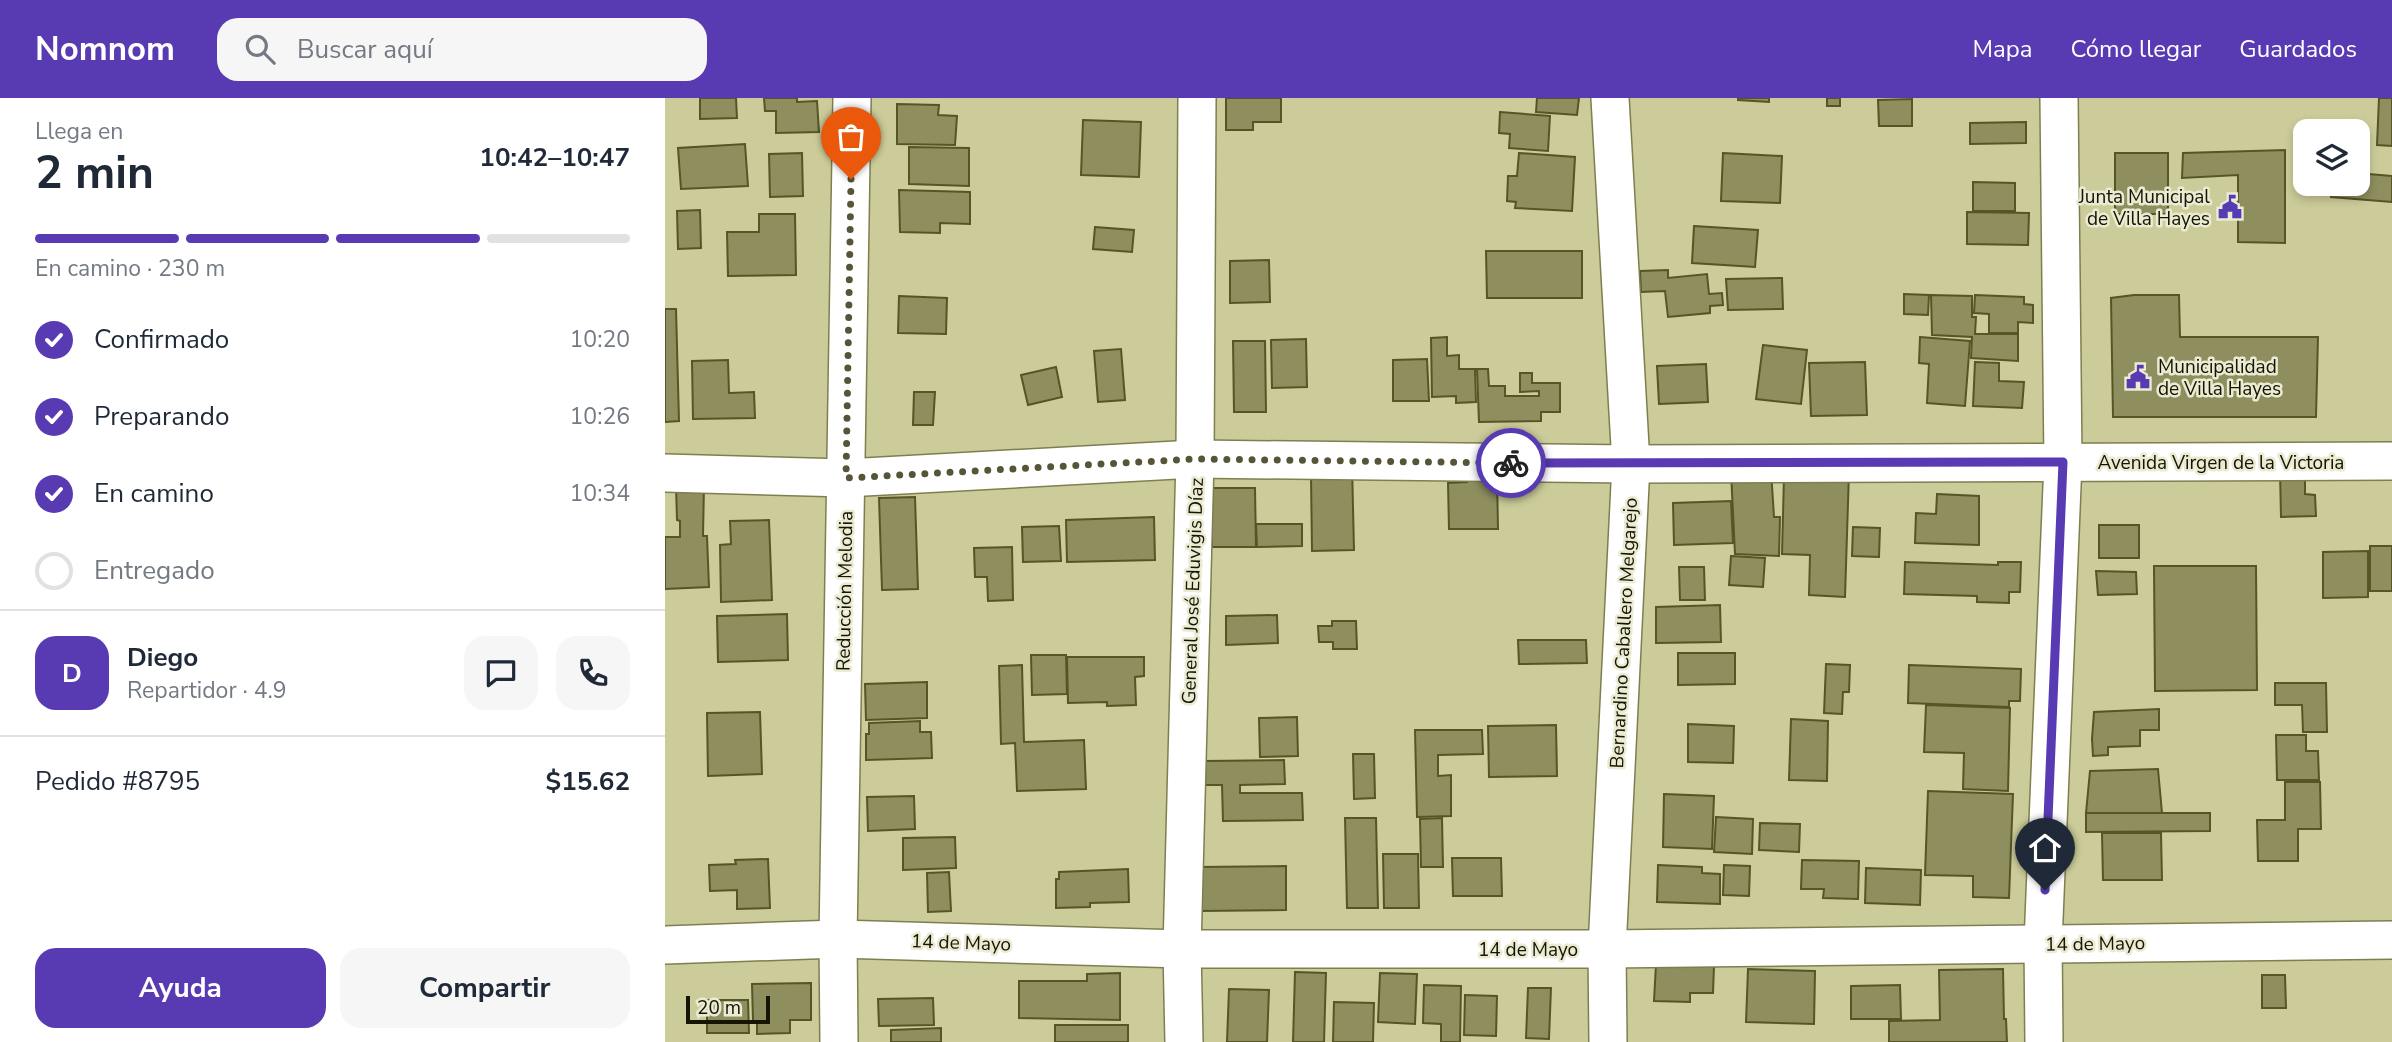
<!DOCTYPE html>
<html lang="es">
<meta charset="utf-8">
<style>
:root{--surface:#fff;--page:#f6f6f7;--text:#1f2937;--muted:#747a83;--line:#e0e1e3;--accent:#583bb3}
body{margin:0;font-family:"Nunito Sans",sans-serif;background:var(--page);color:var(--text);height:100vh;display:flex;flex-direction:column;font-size:26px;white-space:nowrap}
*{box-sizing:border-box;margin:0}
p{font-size:23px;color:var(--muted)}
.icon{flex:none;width:38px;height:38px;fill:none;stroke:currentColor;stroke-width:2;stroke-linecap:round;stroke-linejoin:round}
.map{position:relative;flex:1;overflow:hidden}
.side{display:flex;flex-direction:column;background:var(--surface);width:665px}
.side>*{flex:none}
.fabs{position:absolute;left:1628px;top:21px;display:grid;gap:14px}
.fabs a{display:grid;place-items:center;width:77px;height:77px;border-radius:14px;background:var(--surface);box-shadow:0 4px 10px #0003;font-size:35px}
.scale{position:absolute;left:21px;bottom:18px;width:84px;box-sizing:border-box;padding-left:7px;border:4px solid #161503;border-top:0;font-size:19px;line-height:24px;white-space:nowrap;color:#161503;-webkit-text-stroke:5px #eaebd2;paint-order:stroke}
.pin{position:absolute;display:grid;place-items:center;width:60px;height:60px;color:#fff;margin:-72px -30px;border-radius:50% 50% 50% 0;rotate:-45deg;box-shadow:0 0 7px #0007}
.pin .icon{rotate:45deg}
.courier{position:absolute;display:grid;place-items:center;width:70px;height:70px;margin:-35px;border:5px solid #583bb3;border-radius:50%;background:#fff;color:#222;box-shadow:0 2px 9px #0007}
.headline em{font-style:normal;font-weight:700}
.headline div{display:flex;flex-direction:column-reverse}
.headline{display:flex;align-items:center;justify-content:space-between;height:119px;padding:0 35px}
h1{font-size:46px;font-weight:700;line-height:52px}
.bar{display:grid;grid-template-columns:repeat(4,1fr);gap:10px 7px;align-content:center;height:84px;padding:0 35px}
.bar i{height:9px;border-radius:5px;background:var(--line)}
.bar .current{background:var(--accent)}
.bar p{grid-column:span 4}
.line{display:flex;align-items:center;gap:18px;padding:0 35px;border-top:2px solid var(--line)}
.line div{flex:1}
.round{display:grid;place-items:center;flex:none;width:74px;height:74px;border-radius:21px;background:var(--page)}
ol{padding:0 35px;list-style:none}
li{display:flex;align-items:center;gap:21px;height:77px}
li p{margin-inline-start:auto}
li .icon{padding:7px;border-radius:50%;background:var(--accent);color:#fff;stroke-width:4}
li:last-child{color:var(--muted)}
li i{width:38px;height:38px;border:4px solid var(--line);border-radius:50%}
.button{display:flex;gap:14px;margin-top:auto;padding:14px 35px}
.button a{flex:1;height:80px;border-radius:21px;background:var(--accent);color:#fff;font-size:28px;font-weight:700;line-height:80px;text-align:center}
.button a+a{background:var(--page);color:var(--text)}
header{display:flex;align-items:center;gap:42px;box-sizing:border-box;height:98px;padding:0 35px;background:var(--accent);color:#fff}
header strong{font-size:33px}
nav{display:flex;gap:38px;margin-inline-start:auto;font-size:24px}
.search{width:490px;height:63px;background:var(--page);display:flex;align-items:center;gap:18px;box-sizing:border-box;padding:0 24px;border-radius:21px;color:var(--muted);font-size:26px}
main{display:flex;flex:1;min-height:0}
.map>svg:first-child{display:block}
.building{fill:#8e8e5f;stroke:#565527;stroke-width:2}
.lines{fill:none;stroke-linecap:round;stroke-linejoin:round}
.minor-casing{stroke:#7f7e4f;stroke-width:40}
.minor{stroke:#fff;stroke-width:37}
.done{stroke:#565538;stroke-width:7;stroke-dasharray:0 12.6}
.route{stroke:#583bb3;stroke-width:9}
.labels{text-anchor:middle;stroke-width:5;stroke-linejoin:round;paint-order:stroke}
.poi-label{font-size:19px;fill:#161503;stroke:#eaebd2;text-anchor:end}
.street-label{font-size:19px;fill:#161503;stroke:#eaebd2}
</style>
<header>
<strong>Nomnom</strong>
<div class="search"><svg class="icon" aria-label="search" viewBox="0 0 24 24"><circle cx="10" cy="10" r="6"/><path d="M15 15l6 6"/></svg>Buscar aquí</div>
<nav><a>Mapa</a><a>Cómo llegar</a><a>Guardados</a></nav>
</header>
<main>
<section class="side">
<div class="headline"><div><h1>2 min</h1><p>Llega en</p></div><em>10:42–10:47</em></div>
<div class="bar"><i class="current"></i><i class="current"></i><i class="current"></i><i></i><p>En camino · 230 m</p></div>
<ol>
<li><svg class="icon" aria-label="check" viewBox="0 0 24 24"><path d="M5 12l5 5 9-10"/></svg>Confirmado<p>10:20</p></li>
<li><svg class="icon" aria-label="check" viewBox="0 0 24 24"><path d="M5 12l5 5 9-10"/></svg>Preparando<p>10:26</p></li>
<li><svg class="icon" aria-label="check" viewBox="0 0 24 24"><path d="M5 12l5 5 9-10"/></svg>En camino<p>10:34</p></li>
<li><i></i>Entregado</li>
</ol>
<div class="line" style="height:126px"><b class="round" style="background:var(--accent);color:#fff">D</b><div><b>Diego</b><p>Repartidor · 4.9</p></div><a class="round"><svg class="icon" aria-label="chat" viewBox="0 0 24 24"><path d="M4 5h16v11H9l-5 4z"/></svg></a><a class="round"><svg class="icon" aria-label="phone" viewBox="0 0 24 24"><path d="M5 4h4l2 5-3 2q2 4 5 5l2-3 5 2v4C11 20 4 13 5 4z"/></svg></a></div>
<div class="line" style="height:91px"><div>Pedido #8795</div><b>$15.62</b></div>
<div class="button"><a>Ayuda</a><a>Compartir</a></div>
</section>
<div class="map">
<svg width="1727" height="944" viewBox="0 0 1727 944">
<rect width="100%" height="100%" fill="#cccc9a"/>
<g class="building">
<polygon points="35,0 71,0 72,20 35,21"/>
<polygon points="99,0 132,0 132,4 152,3 154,34 111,35 111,13 100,13"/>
<polygon points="561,0 616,0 616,24 588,24 588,32 561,32"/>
<polygon points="872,0 914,0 912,17 871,14"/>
<polygon points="1073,0 1104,0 1104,4 1073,2"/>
<rect x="1162" y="0" width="13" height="8"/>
<polygon points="1714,0 1727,0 1727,48 1712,47"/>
<polygon points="1247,1 1247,28 1214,28 1213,2"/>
<polygon points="232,6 274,7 273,17 292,18 290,47 232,46"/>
<polygon points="835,14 885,18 883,53 844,50 845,36 834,35"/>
<polygon points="418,22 476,24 474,79 416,77"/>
<polygon points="1361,24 1361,45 1305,46 1305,25"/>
<polygon points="80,46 83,88 16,91 13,50"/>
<polygon points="244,49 304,50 304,88 244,86"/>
<polygon points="1620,52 1620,145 1573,144 1573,77 1517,80 1518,55"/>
<polygon points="137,55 138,98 105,99 104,56"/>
<polygon points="854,55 910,59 907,113 850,110 851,104 842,103 843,78 852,78"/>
<polygon points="1058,55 1117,58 1115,105 1056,103"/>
<rect x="1450" y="55" width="53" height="61"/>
<polygon points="1692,75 1727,78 1727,104 1666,99 1667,86 1692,86"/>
<polygon points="1308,84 1350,85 1350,113 1308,113"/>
<polygon points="234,92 305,94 305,126 275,125 275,135 235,134"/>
<polygon points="35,112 36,150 13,151 12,113"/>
<polygon points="1302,114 1364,115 1363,147 1302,146"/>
<polygon points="94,116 130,116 131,177 63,178 62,134 94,134"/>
<polygon points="1029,128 1093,132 1090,169 1027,165"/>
<polygon points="430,129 469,132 467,154 428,151"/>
<polygon points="821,153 917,153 917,200 822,200"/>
<polygon points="604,162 605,204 565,205 565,163"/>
<polygon points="1003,172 1003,180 1042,176 1044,196 1057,195 1058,207 1045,208 1045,215 1003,219 1000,193 976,194 975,173"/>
<polygon points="1117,180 1118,211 1063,212 1061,181"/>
<polygon points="1239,196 1264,197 1263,217 1239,216"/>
<polygon points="1266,197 1307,198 1307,219 1311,219 1310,236 1353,236 1353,263 1306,260 1307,239 1267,237"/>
<polygon points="1310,197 1359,199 1359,206 1368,207 1368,225 1353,224 1353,235 1324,235 1324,216 1309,215"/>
<polygon points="1469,197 1514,197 1515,239 1653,239 1651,319 1448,319 1446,200"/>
<polygon points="234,198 282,200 281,236 233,235"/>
<polygon points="0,211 11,211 14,323 0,324"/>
<polygon points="782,239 782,258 794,257 794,271 810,271 811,304 791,305 791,298 767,299 766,240"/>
<polygon points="1255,239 1305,243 1300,308 1262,305 1264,266 1254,265"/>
<polygon points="641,241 642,289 607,290 606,242"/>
<polygon points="568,243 600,243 601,314 569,314"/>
<polygon points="1098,247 1142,252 1136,306 1091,301"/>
<polygon points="456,251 460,302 433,304 429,253"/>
<polygon points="762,261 764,303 728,303 728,262"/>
<polygon points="63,262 64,295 89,294 90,320 28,321 27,263"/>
<polygon points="1200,264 1202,317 1146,318 1144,265"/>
<polygon points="1310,264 1334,265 1334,283 1359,284 1357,310 1308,308"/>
<polygon points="1041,266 1043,304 994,306 992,268"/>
<polygon points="391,269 397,299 363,307 356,277"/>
<polygon points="812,271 823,271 824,288 840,288 840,298 874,298 874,293 855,294 855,275 867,275 867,285 895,285 895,314 876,314 876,323 814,324"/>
<polygon points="249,294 270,294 268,327 248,327"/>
<polygon points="687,366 689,452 647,453 646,378"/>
<polygon points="1106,372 1109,419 1115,419 1114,458 1070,456 1066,374"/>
<polygon points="1615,373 1640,373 1640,396 1650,397 1651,418 1616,419"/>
<polygon points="1184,374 1180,499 1144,497 1145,457 1117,456 1119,378"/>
<polygon points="802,377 832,377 833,431 784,431 783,385 802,384"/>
<polygon points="39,387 38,438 42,438 44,489 0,491 0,439 15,439 15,423 12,422 11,388"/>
<polygon points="546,390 590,390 591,449 547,449"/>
<polygon points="1272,396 1314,398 1314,447 1250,445 1251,415 1271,416"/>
<polygon points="250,399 253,491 217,492 214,400"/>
<polygon points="1066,403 1068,445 1009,447 1008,405"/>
<polygon points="489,419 490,462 402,464 401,422"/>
<polygon points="104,422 107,502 56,504 55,447 66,446 65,423"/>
<polygon points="591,426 637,426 637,448 592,449"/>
<rect x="1434" y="427" width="40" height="33"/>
<polygon points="394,428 396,463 358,464 357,429"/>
<polygon points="1188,429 1215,430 1214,459 1187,458"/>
<rect x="1705" y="448" width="22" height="45"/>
<polygon points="347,449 348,502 323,503 322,479 310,479 309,450"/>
<polygon points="1703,453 1703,499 1658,500 1658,454"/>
<polygon points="1066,458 1100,460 1098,489 1064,487"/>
<polygon points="1240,464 1333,467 1333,464 1356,464 1355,494 1344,494 1344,505 1312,504 1312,498 1239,496"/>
<polygon points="1489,468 1591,468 1592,592 1490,593"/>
<polygon points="1014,469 1039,469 1040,502 1015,502"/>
<polygon points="1431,473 1471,474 1472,496 1433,497"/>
<polygon points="1055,507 1056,544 991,545 991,509"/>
<polygon points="122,516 123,562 53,564 52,518"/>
<polygon points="612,517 613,545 561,547 561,518"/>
<polygon points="667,523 691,523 692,551 668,551 668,544 654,544 653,528 667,528"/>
<polygon points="853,542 921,542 922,565 854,566"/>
<polygon points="1013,555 1070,555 1070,586 1013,587"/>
<polygon points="366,557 401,557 402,596 367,597"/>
<polygon points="402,559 479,559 479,578 470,579 471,607 442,608 442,604 403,605"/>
<polygon points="1161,566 1185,567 1184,594 1178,594 1177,616 1159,615"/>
<polygon points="357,567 359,644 419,642 421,691 352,693 350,645 336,646 334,568"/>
<polygon points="1244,567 1356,571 1355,603 1344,603 1344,609 1243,605"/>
<polygon points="262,584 262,620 201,622 200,586"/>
<polygon points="1610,585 1661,585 1662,634 1638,634 1637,607 1610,607"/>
<polygon points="1261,607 1345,610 1343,693 1298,691 1299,655 1259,654"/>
<polygon points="1494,611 1494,632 1475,632 1475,648 1443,649 1443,657 1428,658 1427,641 1429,614"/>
<polygon points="95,614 97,676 43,678 42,615"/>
<polygon points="632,619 633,658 595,659 594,620"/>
<polygon points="1126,621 1163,623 1162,683 1124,682"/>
<polygon points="255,623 255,634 266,634 267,660 201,662 201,636 204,636 204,625"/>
<polygon points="1023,626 1069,628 1068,665 1023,664"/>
<polygon points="891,627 892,678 824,679 823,628"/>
<polygon points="750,632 817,632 818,656 773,657 773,678 786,677 786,718 752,719"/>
<polygon points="1611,637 1641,637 1641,653 1653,653 1654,682 1612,682"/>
<polygon points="688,656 709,656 710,700 689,701"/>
<polygon points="619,662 620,686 575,687 575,695 637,695 638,722 558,723 557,687 540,687 540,663"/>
<polygon points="1493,671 1497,715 1421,715 1425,673"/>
<polygon points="1620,684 1655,684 1656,731 1633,731 1633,763 1593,763 1592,722 1620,722"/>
<polygon points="1263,693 1348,696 1344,800 1308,799 1308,778 1260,777"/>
<polygon points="999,696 1049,698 1047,751 998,749"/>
<polygon points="249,698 250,731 203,733 202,699"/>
<polygon points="1421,715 1545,715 1545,733 1421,734"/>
<polygon points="1051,719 1088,721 1087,756 1049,754"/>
<polygon points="680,720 711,720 713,810 682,810"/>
<polygon points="777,720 778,769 756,769 755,721"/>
<polygon points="1095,725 1135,726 1134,754 1094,752"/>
<polygon points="1437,735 1496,735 1497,782 1438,782"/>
<polygon points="290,739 291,770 238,772 238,740"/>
<polygon points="718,756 753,756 754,810 719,810"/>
<polygon points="787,760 836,760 837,798 788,798"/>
<polygon points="103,761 105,810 72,811 72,792 45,793 44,767 71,766 70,762"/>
<polygon points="1137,762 1194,763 1193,801 1158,800 1159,791 1136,791"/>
<polygon points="993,767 1037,769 1037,775 1055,776 1055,806 992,804"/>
<polygon points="1059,767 1085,768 1084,798 1058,797"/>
<polygon points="621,768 621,812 534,813 533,769"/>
<polygon points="1201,770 1256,772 1255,807 1200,805"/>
<polygon points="463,771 464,804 425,805 425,809 391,810 391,781 394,781 394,774"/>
<polygon points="284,774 286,813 263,814 262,775"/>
<polygon points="991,866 1049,868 1048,895 1025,895 1025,904 989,903"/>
<polygon points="1083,871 1150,873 1149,926 1081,924"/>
<polygon points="1338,871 1339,921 1341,921 1342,944 1224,944 1224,923 1275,922 1274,872"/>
<polygon points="630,874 661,875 659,944 628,944"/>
<polygon points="455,875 455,922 354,920 354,883 422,883 422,876"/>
<polygon points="715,875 752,876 750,926 713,924"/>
<polygon points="1597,877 1620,877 1621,910 1597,910"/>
<polygon points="146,885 146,922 125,922 125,935 92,936 92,923 88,923 87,886"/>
<polygon points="759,887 796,888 795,944 776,944 776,926 758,925"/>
<polygon points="1235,887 1236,921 1186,921 1186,888"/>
<polygon points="863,890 886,890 884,941 861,940"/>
<polygon points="564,891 604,892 602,944 562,944"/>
<polygon points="800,897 832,898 831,938 799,937"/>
<polygon points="268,900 269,927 214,928 213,901"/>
<polygon points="42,902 83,902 84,935 42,935"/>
<polygon points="669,904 709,905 708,944 668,944"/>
<rect x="390" y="927" width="73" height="17"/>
<polygon points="276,930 276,944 226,944 226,932"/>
</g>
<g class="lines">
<g class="minor-casing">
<g id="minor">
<polyline points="0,375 181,380 530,361 966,366 1727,363"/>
<polyline points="0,847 173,841 517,851 942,851 1727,842"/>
<polyline points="174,944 173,841 187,0"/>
<polyline points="519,944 517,851 530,361 532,0"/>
<polyline points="943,944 942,851 966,366 945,0"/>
<polyline points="1379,944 1378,845 1398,364 1394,0"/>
</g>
</g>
<use href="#minor" class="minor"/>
</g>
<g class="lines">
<polyline class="done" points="186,81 181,380 530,361 846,365"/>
<polyline class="route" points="846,365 1398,364 1380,792"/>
</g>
<defs>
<g id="civic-bare" transform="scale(1.89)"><path d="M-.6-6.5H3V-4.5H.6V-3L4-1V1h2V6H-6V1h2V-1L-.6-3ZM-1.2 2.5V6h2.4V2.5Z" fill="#583bb3" stroke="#eaebd2" stroke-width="2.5" paint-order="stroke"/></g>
</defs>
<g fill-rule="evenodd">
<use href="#civic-bare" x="1565" y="109"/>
<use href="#civic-bare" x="1473" y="279"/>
</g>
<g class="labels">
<g class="poi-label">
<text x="1545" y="105">Junta Municipal<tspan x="1545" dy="22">de Villa Hayes</tspan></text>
<text x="1493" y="275" text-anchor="start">Municipalidad<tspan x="1493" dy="22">de Villa Hayes</tspan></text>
</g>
<g class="street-label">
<text x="1556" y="371">Avenida Virgen de la Victoria</text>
<text transform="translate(179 493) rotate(-89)" y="7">Reducción Melodia</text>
<text transform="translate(527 493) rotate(-88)" y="7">General José Eduvigis Díaz</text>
<text transform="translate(958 535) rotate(-87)" y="7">Bernardino Caballero Melgarejo</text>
<text transform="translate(296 844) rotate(2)" y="7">14 de Mayo</text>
<text transform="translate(1430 845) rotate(-1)" y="7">14 de Mayo</text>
<text x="863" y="858">14 de Mayo</text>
</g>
</g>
</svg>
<div class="fabs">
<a><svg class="icon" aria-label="layers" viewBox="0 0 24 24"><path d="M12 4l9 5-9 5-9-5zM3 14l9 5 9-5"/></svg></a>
</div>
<div class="scale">20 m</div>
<div class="pin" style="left:186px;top:81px;background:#ea580c"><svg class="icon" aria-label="bag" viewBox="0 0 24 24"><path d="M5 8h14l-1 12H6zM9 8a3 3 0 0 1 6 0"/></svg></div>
<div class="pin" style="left:1380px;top:792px;background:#1f2937"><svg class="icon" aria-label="home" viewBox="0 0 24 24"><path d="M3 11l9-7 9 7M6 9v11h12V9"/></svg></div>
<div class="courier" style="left:846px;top:365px"><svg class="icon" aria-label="bike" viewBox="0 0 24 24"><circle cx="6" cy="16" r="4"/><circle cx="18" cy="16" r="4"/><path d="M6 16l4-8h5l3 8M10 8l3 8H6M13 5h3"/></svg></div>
</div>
</main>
